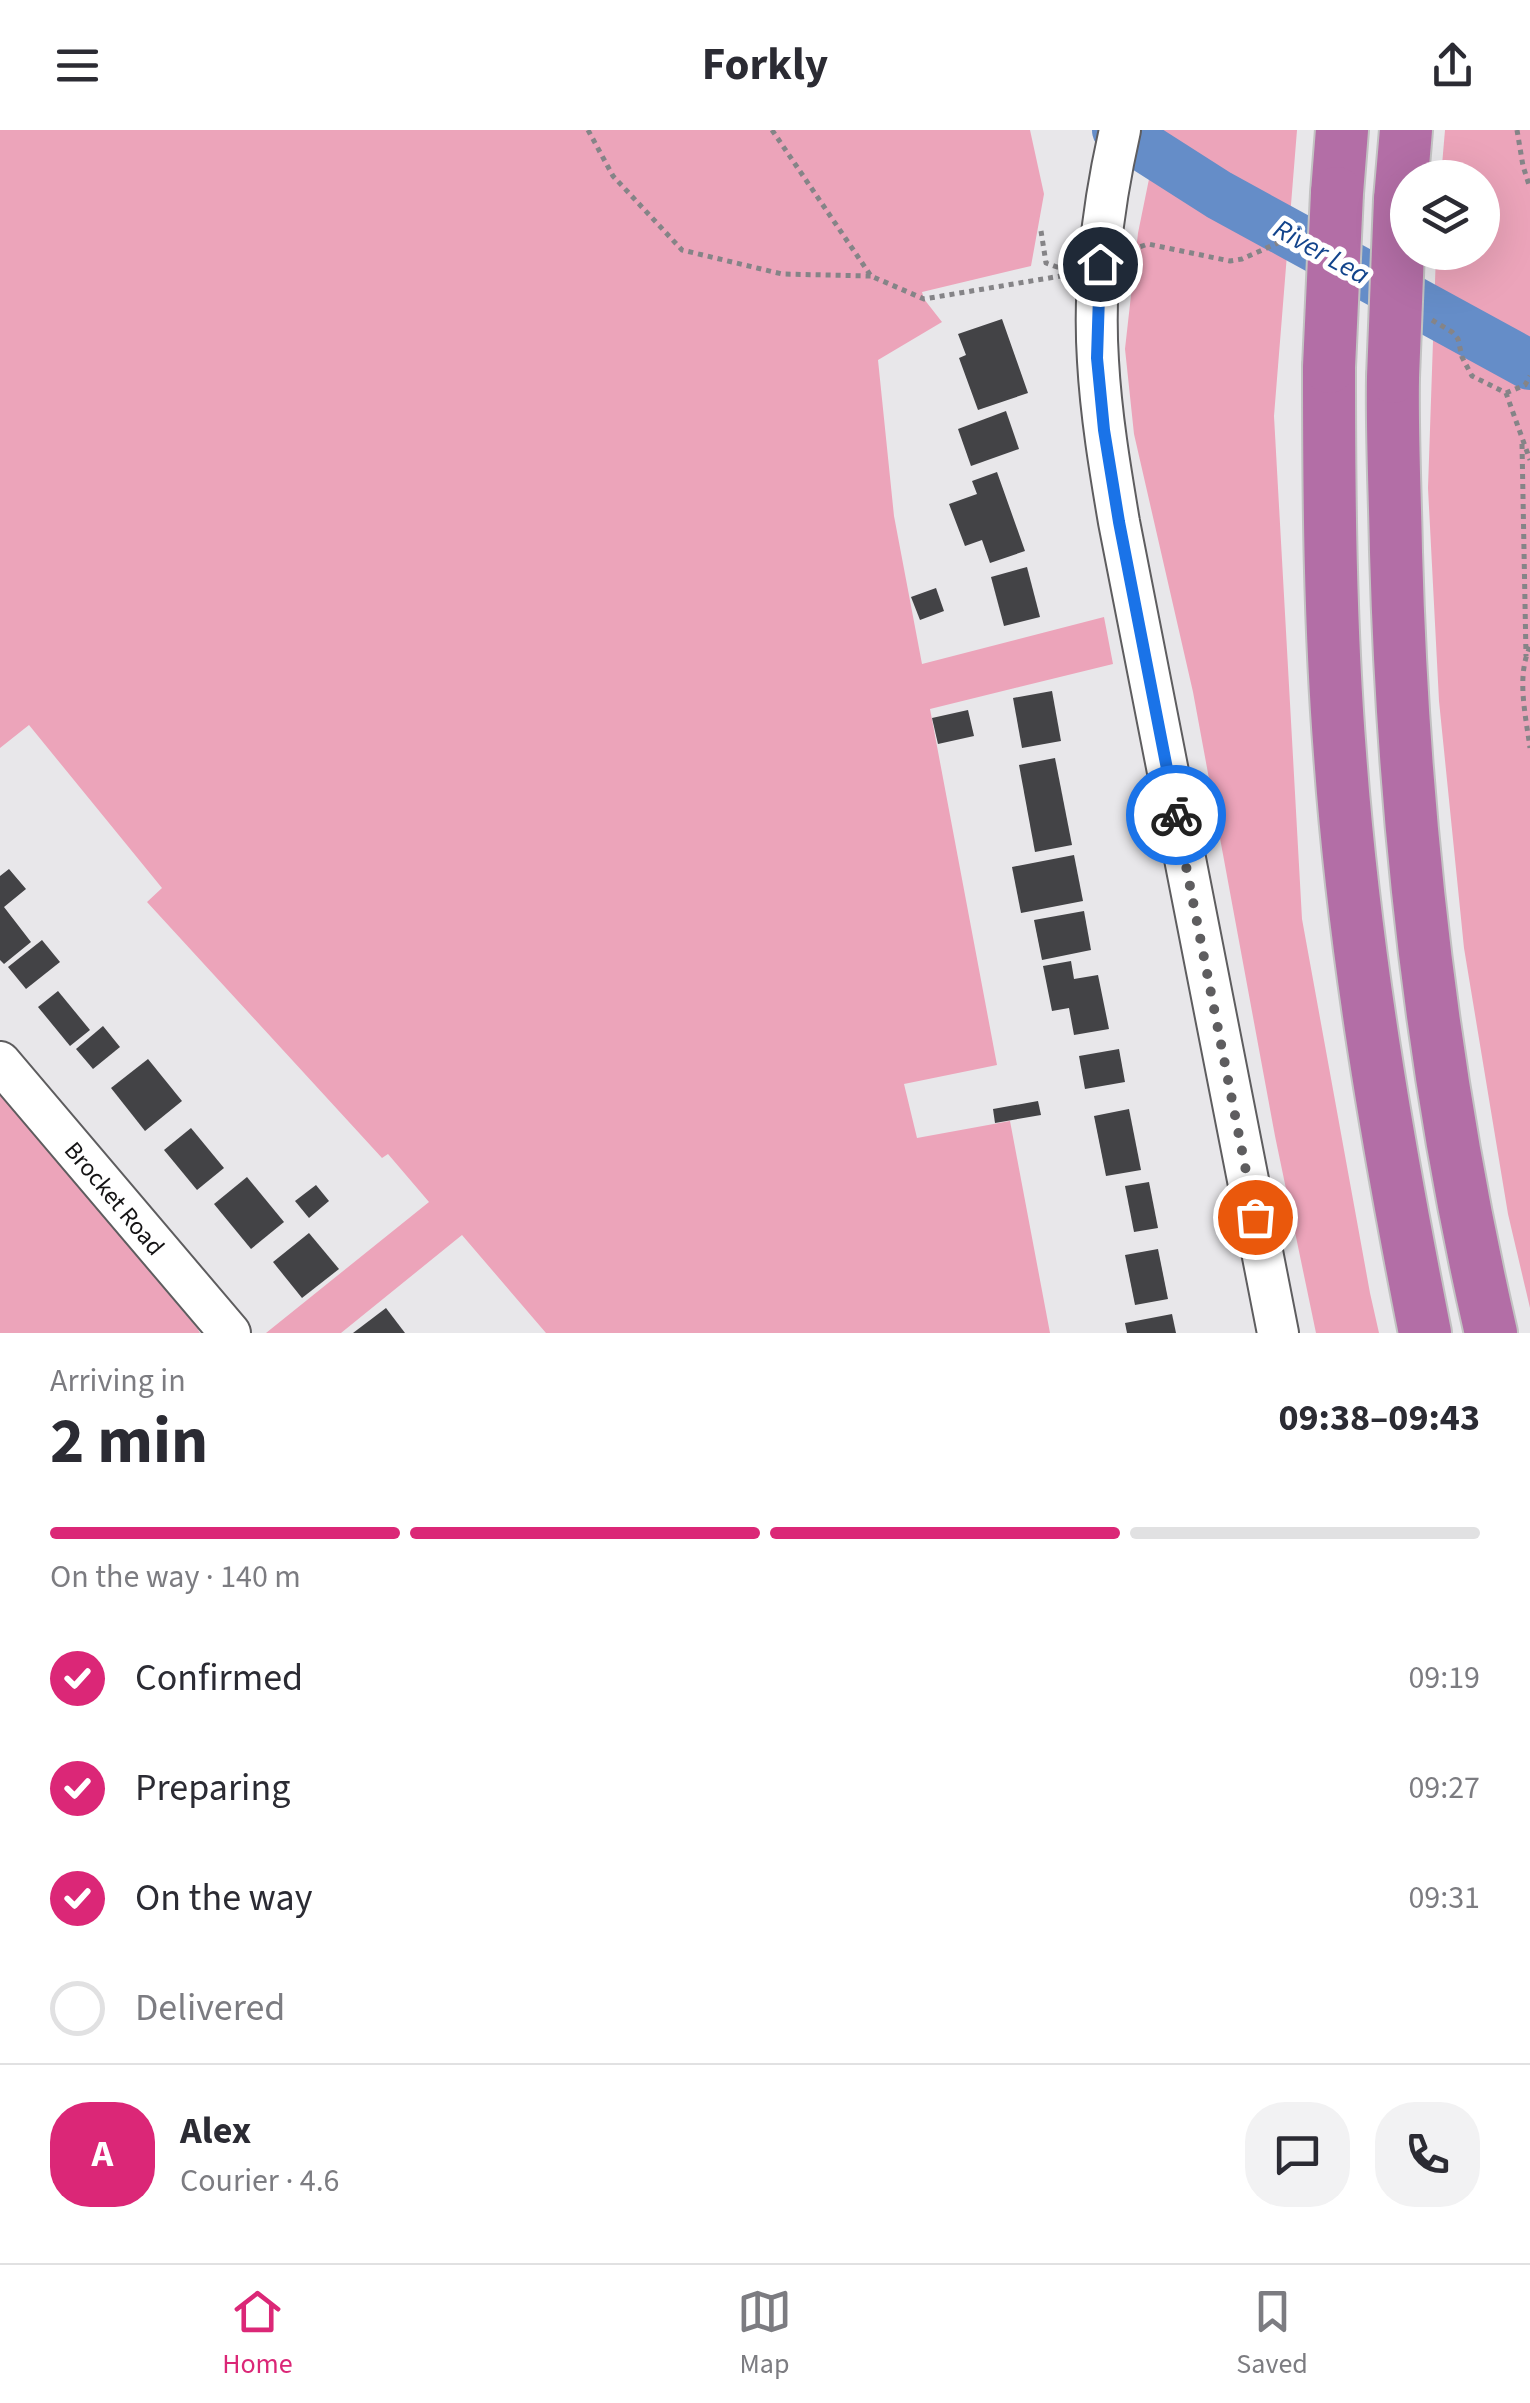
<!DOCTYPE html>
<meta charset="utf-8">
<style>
:root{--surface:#fff;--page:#f2f2f3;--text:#2b2b33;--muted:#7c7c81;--line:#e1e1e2;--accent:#db2777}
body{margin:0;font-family:"Source Sans 3",sans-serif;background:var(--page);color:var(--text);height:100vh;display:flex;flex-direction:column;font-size:38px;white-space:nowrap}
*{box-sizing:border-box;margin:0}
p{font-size:32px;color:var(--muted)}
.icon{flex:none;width:55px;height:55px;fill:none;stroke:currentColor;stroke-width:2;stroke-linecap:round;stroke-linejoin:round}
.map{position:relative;height:1203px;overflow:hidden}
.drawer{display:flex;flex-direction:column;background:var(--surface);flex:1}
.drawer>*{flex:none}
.controls{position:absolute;left:1390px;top:30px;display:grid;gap:20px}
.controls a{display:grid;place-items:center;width:110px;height:110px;border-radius:50%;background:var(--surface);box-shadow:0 10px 40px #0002;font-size:50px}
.pin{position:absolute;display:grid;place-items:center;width:85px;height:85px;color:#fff;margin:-42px;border:5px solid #fff;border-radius:50%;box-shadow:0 2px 10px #0007}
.courier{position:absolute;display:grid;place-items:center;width:100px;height:100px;margin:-50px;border:8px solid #1a73e8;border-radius:50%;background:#fff;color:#222;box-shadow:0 2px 12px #0007}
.overview em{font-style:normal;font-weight:700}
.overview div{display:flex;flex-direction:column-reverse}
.overview{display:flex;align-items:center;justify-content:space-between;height:170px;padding:0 50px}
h1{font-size:65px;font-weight:700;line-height:75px}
.bar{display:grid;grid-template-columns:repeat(4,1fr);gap:15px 10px;align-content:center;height:120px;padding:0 50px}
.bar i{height:12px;border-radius:8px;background:var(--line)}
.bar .on{background:var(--accent)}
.bar p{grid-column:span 4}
.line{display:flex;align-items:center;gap:25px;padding:0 50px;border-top:2px solid var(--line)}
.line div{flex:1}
.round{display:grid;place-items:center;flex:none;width:105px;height:105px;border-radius:40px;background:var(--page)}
ol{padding:0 50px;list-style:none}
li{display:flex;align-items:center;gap:30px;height:110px}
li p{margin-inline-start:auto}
li .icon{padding:10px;border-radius:50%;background:var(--accent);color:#fff;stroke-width:4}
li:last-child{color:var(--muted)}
li i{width:55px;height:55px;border:5px solid var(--line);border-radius:50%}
header{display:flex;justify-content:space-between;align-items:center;height:130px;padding:0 50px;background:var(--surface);font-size:45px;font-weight:700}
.tab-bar{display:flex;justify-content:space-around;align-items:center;height:140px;border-top:2px solid var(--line);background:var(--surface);font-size:28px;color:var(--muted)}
.tab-bar a{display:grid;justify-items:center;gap:5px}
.tab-bar .on{color:var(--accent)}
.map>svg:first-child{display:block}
.green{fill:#eca4ba}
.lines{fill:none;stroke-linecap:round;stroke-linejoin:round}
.river{stroke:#658dc8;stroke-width:50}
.building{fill:#434346}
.secondary-casing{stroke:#5e5d5f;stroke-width:44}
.motorway-casing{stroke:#c2c2c2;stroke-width:56}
.path{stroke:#858487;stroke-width:5;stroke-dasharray:5 5;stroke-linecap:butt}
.secondary{stroke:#fff;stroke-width:40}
.motorway{stroke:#b36ea6;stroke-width:52}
.motorway-bridge-casing{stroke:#c2c2c2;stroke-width:56;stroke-linecap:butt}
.motorway-bridge{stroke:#b36ea6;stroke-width:52}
.done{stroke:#5e5d5f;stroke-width:10;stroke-dasharray:0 18}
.route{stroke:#1a73e8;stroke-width:12}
.labels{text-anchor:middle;stroke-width:10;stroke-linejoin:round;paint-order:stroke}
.street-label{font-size:25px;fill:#141314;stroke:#fff}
.water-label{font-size:28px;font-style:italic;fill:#12448c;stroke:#fff}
</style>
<header><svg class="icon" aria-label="menu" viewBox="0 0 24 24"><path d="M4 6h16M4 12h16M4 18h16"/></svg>Forkly<svg class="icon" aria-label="share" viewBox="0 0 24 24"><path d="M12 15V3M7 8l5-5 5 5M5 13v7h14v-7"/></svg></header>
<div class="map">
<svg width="1530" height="1203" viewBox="0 0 1530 1203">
<rect width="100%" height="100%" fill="#e8e7ea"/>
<g class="green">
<polygon points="0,0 1030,0 1044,64 1031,136 922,162 924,169 942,192 878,230 894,386 922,534 1104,487 1113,534 930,579 997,935 904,954 917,1008 1010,991 1050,1203 546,1203 462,1105 341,1203 266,1203 429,1072 388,1024 382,1028 147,772 162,758 29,595 0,618"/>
<polygon points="1159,0 1297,0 1274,286 1302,789 1370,1163 1379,1203 1316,1203 1275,1006 1193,562 1134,304 1125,219 1138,103"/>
<polygon points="1445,0 1530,0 1530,1178 1508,1084 1464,818 1439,571 1428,358 1436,123 1482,122 1482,48 1441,47"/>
<polygon points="0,963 197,1198 200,1203 0,1203"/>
</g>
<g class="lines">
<polyline class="river" points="1117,0 1219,65 1530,235"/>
</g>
<g class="building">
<polygon points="1002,189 1028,263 978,280 959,228 966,225 958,204"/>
<polygon points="1006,281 1019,319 971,336 958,299"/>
<polygon points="997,342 1025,421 990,433 982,410 965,416 949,374 977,364 972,351"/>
<polygon points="1027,437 1040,487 1004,496 991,447"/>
<polygon points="936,458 944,481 920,490 911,467"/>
<polygon points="1052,561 1061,611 1022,618 1013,568"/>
<polygon points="968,580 974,606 938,614 932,588"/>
<polygon points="1055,628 1072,715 1035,722 1019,635"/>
<polygon points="1074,725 1083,771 1021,783 1012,737"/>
<polygon points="9,739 26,759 4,777 31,812 4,834 0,830 0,746"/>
<polygon points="1084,781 1091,820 1042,830 1034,790"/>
<polygon points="42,810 60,832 26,859 8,837"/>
<polygon points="1071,831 1074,849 1098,845 1109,899 1074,905 1069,878 1052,881 1043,836"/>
<polygon points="58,861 90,900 70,916 38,877"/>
<polygon points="103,896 120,917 93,939 76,919"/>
<polygon points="1119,919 1125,952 1085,959 1079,926"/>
<polygon points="148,929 182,971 145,1001 111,958"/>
<polygon points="1038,971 1041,985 995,993 993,979"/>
<polygon points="1129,979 1141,1040 1106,1046 1094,986"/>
<polygon points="191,998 224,1038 197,1060 164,1020"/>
<polygon points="247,1047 284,1092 251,1119 214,1074"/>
<polygon points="1149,1052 1158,1098 1134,1102 1125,1056"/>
<polygon points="316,1055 329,1071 309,1088 295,1071"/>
<polygon points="309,1103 339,1139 302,1168 273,1132"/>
<polygon points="1158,1119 1168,1169 1135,1175 1125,1125"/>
<polygon points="386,1178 405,1203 353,1203"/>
<polygon points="1172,1184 1176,1203 1127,1203 1125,1193"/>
</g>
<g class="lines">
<g class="secondary-casing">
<g id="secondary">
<path d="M1120,0C1103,75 1093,154 1098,231C1101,285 1110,339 1119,392L1278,1203"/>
<polyline points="0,932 230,1203"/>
</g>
</g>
<g class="motorway-casing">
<g id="motorway">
<polyline points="1337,63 1342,0"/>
<polyline points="1400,70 1406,0"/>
<path d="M1329,237C1329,366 1330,496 1340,624C1354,819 1387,1011 1425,1203"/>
<path d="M1393,247C1392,306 1395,364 1396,422C1403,684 1432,947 1491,1203"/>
</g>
</g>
<g class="path">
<polyline points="588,0 613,46 682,120 782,144 871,146"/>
<polyline points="772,0 871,146 924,169 1061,146"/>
<polyline points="1517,0 1523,36 1530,58"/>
<polyline points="1041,101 1046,133 1057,137 1067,137"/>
<polyline points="1131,120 1148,114 1230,131 1242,129 1289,108 1297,113"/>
<polyline points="1432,190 1452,202 1458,209 1462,227 1472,246 1506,263 1530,330"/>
<polyline points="1506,263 1525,255 1530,246"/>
<polyline points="1522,314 1526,526"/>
<path d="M1530,517C1516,546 1526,587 1530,618"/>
</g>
<use href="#secondary" class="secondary"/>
<use href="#motorway" class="motorway"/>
<g class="motorway-bridge-casing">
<g id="motorway-bridge">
<polyline points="1329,237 1337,63"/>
<polyline points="1393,247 1400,70"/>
</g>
</g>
<use href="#motorway-bridge" class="motorway-bridge"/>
</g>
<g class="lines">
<polyline class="done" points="1176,685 1255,1087"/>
<polyline class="route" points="1100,134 1097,228 1104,300 1119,392 1176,685"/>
</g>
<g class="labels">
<g class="street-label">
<text transform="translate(115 1068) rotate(50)" y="9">Brocket Road</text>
</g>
<g class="water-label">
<text transform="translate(1322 121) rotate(29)" y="10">River Lea</text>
</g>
</g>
</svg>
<div class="controls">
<a><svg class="icon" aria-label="layers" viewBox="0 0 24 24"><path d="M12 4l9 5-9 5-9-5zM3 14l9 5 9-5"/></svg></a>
</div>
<div class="pin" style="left:1255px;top:1087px;background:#ea580c"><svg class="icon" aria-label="bag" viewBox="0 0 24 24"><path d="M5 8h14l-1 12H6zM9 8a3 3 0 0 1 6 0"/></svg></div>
<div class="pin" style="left:1100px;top:134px;background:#1f2937"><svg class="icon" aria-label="home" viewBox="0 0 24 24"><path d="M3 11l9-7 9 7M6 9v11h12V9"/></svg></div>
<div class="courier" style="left:1176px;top:685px"><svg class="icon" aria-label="bike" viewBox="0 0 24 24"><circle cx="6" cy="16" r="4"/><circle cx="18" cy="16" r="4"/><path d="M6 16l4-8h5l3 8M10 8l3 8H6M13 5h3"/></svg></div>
</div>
<section class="drawer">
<div class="overview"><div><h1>2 min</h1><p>Arriving in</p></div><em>09:38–09:43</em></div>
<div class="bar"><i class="on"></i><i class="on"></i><i class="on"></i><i></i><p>On the way · 140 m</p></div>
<ol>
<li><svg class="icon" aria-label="check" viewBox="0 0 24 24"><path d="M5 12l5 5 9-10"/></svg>Confirmed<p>09:19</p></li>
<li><svg class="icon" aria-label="check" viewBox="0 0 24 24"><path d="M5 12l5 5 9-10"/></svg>Preparing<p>09:27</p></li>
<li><svg class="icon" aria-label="check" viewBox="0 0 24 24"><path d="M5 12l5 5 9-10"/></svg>On the way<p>09:31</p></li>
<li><i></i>Delivered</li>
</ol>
<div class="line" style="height:180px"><b class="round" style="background:var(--accent);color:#fff">A</b><div><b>Alex</b><p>Courier · 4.6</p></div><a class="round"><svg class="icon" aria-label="chat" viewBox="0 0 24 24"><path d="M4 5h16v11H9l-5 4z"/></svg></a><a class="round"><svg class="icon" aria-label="phone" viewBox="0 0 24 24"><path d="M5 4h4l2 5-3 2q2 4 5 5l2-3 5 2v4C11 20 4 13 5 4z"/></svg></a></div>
</section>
<nav class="tab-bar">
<a class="on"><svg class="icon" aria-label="home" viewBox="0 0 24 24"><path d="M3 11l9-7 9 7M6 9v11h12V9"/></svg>Home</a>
<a><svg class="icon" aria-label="map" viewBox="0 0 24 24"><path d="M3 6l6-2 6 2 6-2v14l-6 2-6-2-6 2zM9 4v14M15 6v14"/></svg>Map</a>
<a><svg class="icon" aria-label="saved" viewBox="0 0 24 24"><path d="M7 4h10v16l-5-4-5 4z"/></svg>Saved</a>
</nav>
